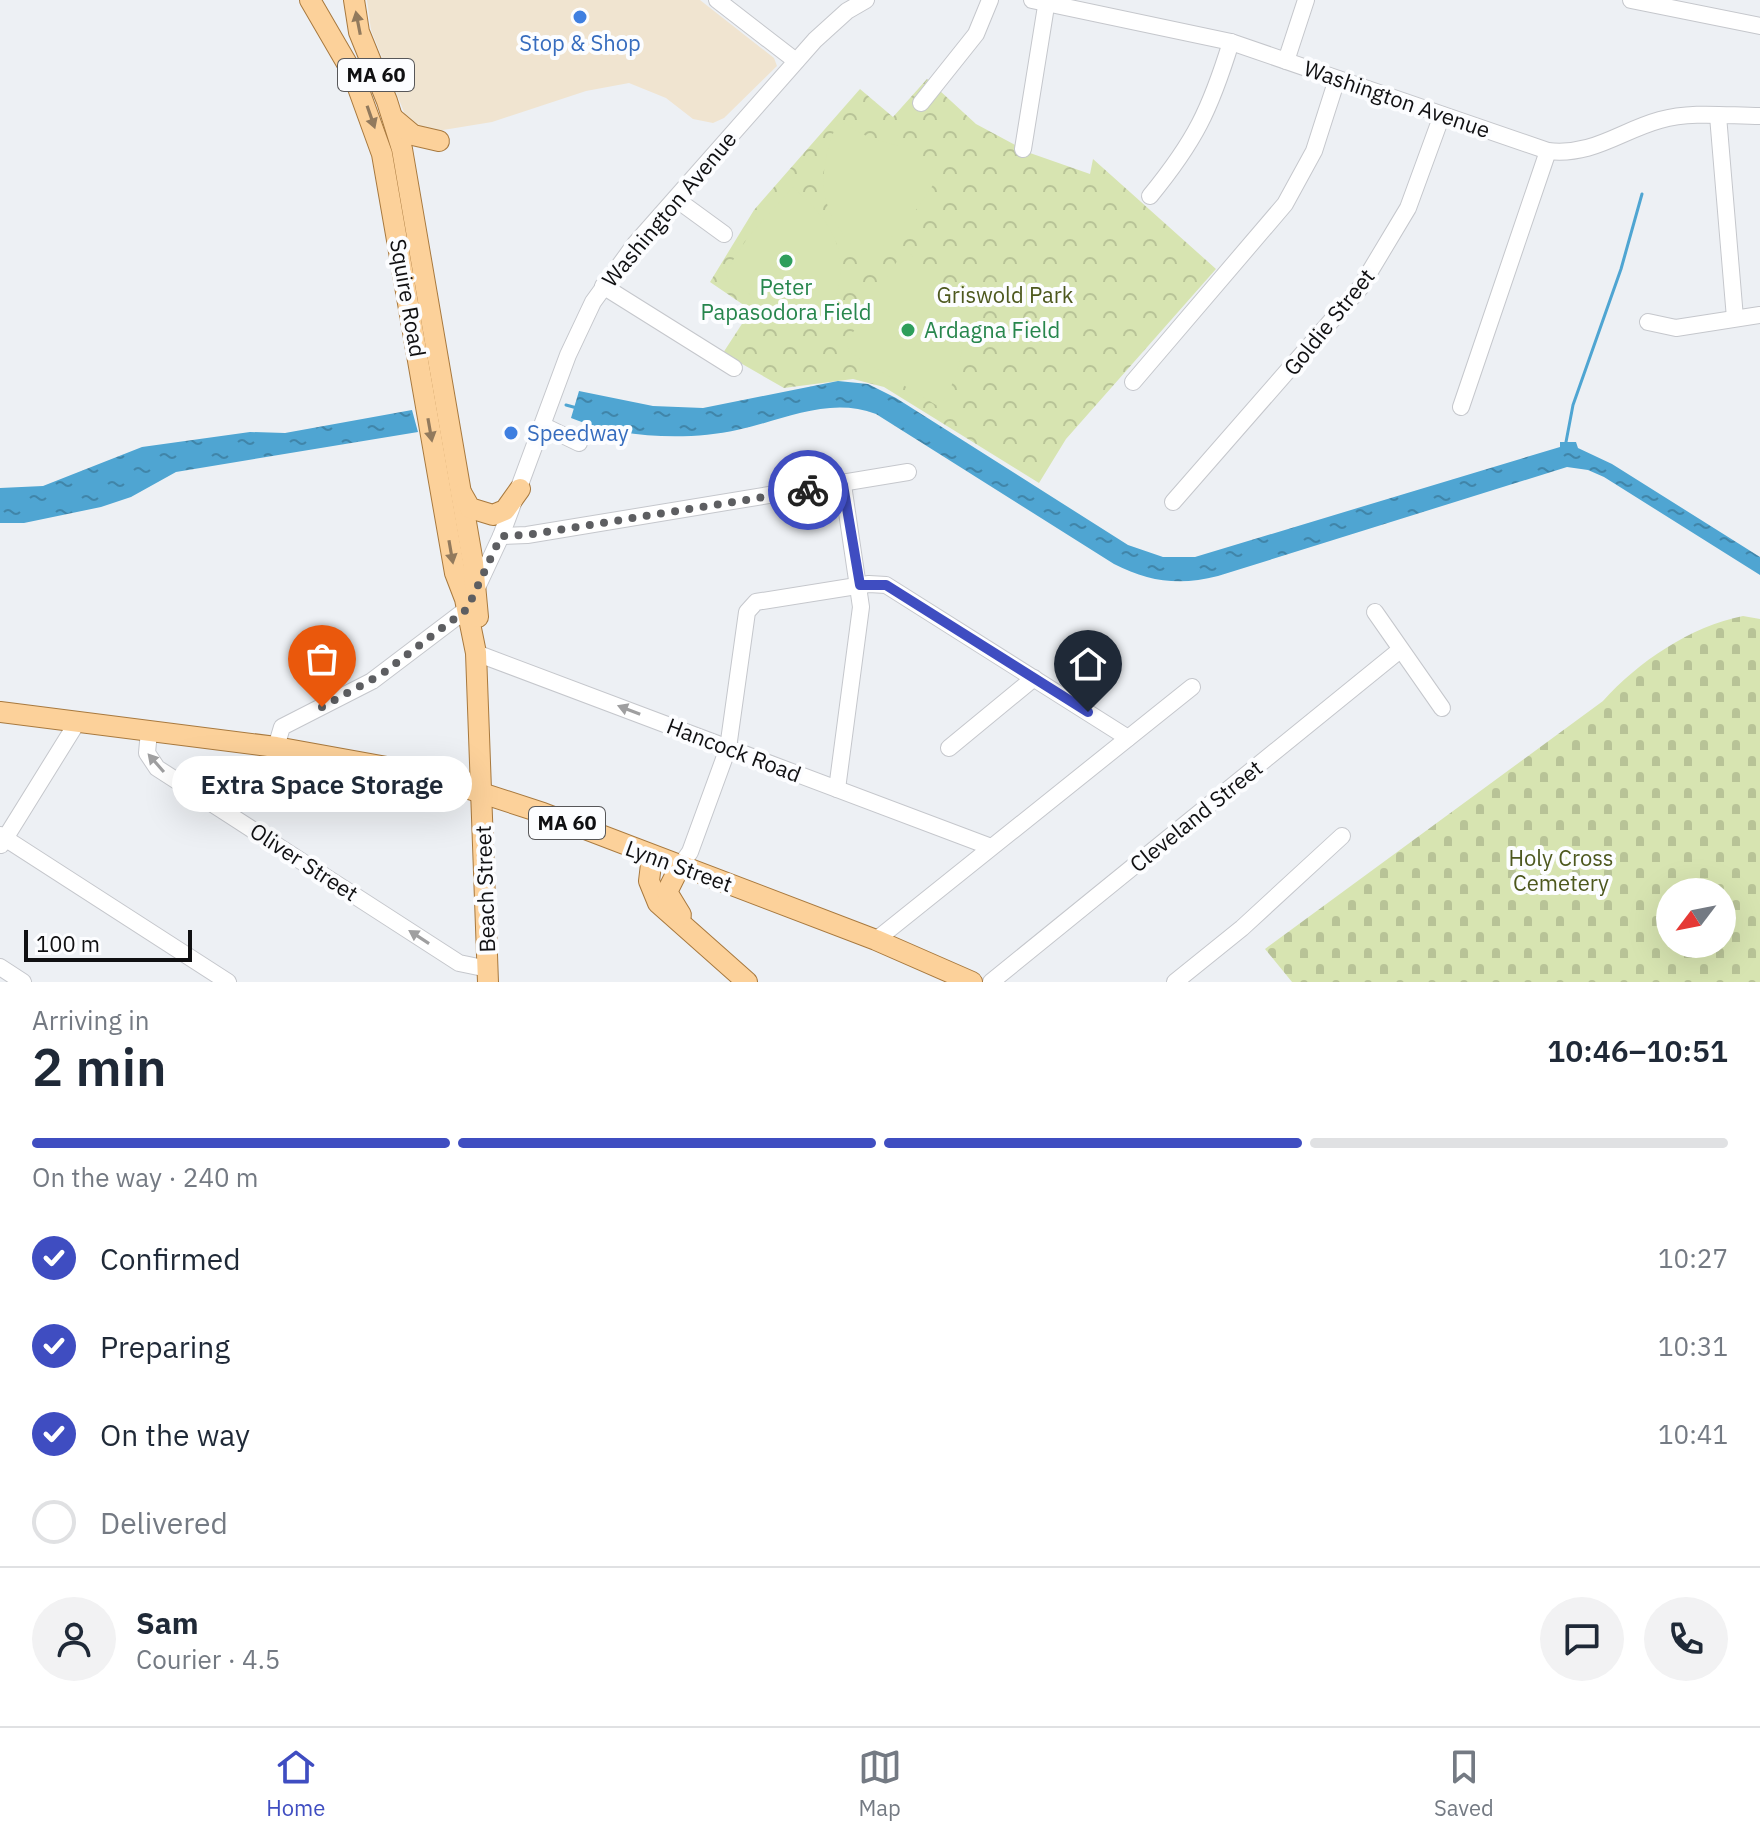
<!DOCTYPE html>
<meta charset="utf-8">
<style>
:root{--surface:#fff;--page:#f2f2f3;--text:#1f2937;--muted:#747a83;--line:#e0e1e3;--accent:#3f4dc1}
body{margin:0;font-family:"IBM Plex Sans",sans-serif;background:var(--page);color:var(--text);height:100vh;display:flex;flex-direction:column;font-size:30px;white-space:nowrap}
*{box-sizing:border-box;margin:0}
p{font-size:26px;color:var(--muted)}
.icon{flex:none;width:44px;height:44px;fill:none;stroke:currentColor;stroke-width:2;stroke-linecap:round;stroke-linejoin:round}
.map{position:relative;height:982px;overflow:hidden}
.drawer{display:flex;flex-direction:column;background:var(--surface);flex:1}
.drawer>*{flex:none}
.needle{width:52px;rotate:238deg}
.buttons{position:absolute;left:1656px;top:878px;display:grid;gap:16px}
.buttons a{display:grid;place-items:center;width:80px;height:80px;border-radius:50%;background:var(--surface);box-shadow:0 8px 32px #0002;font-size:40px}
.scale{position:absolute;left:24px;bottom:20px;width:168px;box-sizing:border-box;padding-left:8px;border:4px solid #101012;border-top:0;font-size:22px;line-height:28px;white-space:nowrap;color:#101012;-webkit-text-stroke:6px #fcfdff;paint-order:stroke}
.pin{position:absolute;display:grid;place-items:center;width:68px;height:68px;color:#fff;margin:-82px -34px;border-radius:50% 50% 50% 0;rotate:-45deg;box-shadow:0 0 8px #0007}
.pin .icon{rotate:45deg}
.courier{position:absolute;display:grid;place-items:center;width:80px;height:80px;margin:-40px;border:6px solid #3f4dc1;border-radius:50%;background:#fff;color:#222;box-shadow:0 2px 10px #0007}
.bubble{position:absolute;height:56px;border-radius:28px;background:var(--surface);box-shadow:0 8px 32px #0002;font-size:26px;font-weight:600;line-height:56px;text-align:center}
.headline em{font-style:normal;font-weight:600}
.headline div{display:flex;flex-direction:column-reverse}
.headline{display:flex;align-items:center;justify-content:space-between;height:136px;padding:0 32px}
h1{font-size:52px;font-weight:600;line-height:60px}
.bar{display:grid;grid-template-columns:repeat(4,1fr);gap:12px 8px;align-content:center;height:96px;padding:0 32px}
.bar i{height:10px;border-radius:6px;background:var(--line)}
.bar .selected{background:var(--accent)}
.bar p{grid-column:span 4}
.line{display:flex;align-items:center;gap:20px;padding:0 32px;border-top:2px solid var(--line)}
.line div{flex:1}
.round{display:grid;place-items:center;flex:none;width:84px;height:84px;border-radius:42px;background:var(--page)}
ol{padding:0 32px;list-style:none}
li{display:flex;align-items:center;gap:24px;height:88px}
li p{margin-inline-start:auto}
li .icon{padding:8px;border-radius:50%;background:var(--accent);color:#fff;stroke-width:4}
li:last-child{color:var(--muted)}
li i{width:44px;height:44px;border:4px solid var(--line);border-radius:50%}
.tab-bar{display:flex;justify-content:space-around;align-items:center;height:112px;border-top:2px solid var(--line);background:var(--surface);font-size:22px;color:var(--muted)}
.tab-bar a{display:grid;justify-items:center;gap:4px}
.tab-bar .selected{color:var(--accent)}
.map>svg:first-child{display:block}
.commercial{fill:#f0e4d0}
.cemetery{fill:url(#cemetery-stones);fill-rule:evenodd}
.park{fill:url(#park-crowns)}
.garden{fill:#d7e4b1}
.water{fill:url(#water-ripples)}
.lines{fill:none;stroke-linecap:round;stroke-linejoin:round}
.stream{stroke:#4fa5d2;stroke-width:3}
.minor-casing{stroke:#c5c7cc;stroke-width:18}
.major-casing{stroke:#a8793e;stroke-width:22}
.minor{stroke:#fff;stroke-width:16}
.major{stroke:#fcd19a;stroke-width:20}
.oneway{fill:#927a5d}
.oneway2{fill:#9f9fa0}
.done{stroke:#5d5e61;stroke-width:8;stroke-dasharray:0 14.4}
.route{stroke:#3f4dc1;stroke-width:10}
.shop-dot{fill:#3f7fe0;stroke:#fcfdff;stroke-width:3}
.leisure-dot{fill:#2e9e5b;stroke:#fcfdff;stroke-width:3}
.labels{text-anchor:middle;stroke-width:8;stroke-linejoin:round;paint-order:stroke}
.shield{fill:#fcfdff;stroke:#575759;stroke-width:2}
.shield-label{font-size:20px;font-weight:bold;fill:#101012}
.shop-label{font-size:22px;fill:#366cbe;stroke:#fcfdff}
.street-label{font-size:22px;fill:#101012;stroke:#fcfdff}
.leisure-label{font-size:22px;fill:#27864d;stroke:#fcfdff}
.park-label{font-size:22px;fill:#4d581e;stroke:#fcfdff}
</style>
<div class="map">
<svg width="1760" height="982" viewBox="0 0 1760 982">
<defs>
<pattern id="cemetery-stones" width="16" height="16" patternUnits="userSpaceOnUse" patternTransform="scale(2)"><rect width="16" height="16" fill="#d7e4b1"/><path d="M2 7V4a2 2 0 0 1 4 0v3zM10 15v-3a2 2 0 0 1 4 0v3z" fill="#b8c397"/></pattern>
<pattern id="park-crowns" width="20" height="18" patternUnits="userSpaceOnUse" patternTransform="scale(2)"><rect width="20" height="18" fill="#d7e4b1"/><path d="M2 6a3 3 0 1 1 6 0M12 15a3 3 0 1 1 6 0" fill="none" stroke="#b8c397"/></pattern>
<pattern id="water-ripples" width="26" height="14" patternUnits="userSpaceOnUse" patternTransform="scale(2)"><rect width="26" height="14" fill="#4fa5d2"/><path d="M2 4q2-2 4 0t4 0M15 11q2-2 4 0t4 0" fill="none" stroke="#4085a9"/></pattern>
</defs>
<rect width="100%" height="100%" fill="#edf0f4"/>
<polygon class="commercial" points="367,0 700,0 774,58 777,66 724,118 713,123 693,119 666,98 629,83 586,91 492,122 437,131 417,127 406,117 371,30"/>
<path class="cemetery" d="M1743,616L1760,619V982H1292L1265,949L1603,701C1638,662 1691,626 1743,616ZM1670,892H1722V944H1670Z"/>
<polygon class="park" points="927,79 976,124 1030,153 1090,174 1093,159 1216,269 1066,439 1039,483 884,387 853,379 784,388 723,353 751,310 710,282 754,210 860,89 893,117"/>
<g class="garden">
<path d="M838,120L870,138L902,147L935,169L937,179L914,213L868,262C819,214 813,184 838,120Z"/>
<path d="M793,187C845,233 852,264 825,328L765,303L729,282L726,271L748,237Z"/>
<path d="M904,250C962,287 980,343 942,403L936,405L849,352L847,342Z"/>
</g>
<g class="water">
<path d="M838,381L868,384L896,398L1128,545L1163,557H1195L1560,447V442H1576L1578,448L1612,464L1760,557V575L1604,477L1588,470L1567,467L1218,576C1180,586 1149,582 1114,564L876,414C829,396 784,420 737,430C688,441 618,438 571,418L579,391L653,406L703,408Z"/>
<polygon points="412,410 418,432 176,472 131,497 101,507 24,523 0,523 0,488 43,486 142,447 250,432 285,433"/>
</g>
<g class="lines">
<g class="stream">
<polyline points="566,405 577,408"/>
<polyline points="1566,442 1573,405 1621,269 1642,194"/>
</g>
<g class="minor-casing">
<g id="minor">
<polyline points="717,0 796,61"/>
<path d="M1032,0L1231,42L1548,151C1593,156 1620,131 1660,120C1692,111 1728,116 1760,116"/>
<polyline points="1631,0 1760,26"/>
<polyline points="1286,61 1306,0"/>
<polyline points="921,103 976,34 990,0"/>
<polyline points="1718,116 1735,318"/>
<polyline points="1023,149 1047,0"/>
<path d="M1150,196C1195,141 1210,110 1231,42"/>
<polyline points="676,199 724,234"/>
<polyline points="603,286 734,368"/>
<polyline points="1648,322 1676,328 1760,315"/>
<polyline points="1133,382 1285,204 1314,151 1337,79"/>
<polyline points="1461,407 1548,151"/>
<polyline points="544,426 579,443"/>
<polyline points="1173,502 1360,288 1408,208 1442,115"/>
<polyline points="501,536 527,535 908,472"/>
<polyline points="1375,612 1442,708"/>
<polyline points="476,653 991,847"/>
<polyline points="149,731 147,753 157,768 459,963 488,969"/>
<polyline points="276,747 282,727 372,681 467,609 501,536 568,355 593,302 635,244 815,40 847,11 866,0"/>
<polyline points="949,748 1034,678"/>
<polyline points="837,789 861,607 843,485"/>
<polyline points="0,835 228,982"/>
<polyline points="1,845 78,721"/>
<polyline points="680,866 690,852 728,748 747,612 756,602 869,584 886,585 1128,738"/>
<polyline points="876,940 1192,687"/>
<polyline points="0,967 23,982"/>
<polyline points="991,982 1400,650"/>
<polyline points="1175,982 1242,928 1342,836"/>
</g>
</g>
<g class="major-casing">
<g id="major">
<polyline points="310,0 353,74 382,154 455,573 465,599 476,653 488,982"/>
<polyline points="354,0 359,32 387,101 402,149 473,563 478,617"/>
<polyline points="394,119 413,135 439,141"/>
<polyline points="462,494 470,508 493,515 505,510 520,489"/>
<polyline points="0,712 276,747 420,773 543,813 876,940 972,982"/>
<polyline points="652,856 649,881 658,903 747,982"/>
<polyline points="680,866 667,892 681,915"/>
</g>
</g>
<use href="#minor" class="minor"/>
<use href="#major" class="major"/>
</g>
<defs><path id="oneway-solid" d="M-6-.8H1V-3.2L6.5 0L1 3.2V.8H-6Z" transform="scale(2)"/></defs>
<g class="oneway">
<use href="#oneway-solid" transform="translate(358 23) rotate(-101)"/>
<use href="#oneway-solid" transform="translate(371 117) rotate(71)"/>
<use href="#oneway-solid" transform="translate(430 430) rotate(80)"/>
<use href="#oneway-solid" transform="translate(451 552) rotate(80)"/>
</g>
<g class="oneway2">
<use href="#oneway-solid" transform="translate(629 710) rotate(-159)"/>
<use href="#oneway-solid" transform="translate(156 763) rotate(-131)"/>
<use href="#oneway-solid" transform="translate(419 937) rotate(-147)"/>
</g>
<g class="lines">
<polyline class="done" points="322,707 382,674 467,609 501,536 527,535 808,490"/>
<polyline class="route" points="808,490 843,485 860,585 886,585 1088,712"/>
</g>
<g class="shop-dot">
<circle cx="580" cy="17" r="8"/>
<circle cx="511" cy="433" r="8"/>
</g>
<g class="leisure-dot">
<circle cx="786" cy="261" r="8"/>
<circle cx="908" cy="330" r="8"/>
</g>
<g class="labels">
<g class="shield">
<rect x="338" y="59" width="76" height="32" rx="6"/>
<rect x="529" y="807" width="76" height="32" rx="6"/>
</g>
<g class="shield-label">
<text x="376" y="82">MA 60</text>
<text x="567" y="830">MA 60</text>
</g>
<g class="shop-label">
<text x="580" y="51">Stop &amp; Shop</text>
<text x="527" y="441" text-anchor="start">Speedway</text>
</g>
<g class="street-label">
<text transform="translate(1397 99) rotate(19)" y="8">Washington Avenue</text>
<text transform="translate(669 209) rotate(-50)" y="8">Washington Avenue</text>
<text transform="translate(408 298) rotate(80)" y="8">Squire Road</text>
<text transform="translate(1329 322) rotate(-51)" y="8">Goldie Street</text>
<text transform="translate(734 750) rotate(21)" y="8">Hancock Road</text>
<text transform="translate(1196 816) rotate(-39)" y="8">Cleveland Street</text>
<text transform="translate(304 862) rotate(33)" y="8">Oliver Street</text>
<text transform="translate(679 866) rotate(20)" y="8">Lynn Street</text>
<text transform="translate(485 889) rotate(-92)" y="8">Beach Street</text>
</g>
<g class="leisure-label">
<text x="786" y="295">Peter<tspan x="786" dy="25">Papasodora Field</tspan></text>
<text x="924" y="338" text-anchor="start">Ardagna Field</text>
</g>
<g class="park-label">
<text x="1005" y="303">Griswold Park</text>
<text x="1561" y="866">Holy Cross<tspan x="1561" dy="25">Cemetery</tspan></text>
</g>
</g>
</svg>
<div class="buttons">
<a><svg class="needle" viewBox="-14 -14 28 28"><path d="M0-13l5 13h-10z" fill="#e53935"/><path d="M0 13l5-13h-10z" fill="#747a83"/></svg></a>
</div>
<div class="scale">100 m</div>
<div class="pin" style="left:322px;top:707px;background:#ea580c"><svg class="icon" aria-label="bag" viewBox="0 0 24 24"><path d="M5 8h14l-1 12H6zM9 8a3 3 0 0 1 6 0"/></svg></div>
<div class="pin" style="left:1088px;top:712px;background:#1f2937"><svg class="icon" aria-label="home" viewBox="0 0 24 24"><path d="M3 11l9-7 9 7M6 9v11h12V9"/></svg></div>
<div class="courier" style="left:808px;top:490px"><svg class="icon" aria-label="bike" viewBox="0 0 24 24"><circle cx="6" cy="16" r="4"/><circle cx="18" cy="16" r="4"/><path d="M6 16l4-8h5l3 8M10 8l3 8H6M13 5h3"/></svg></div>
<div class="bubble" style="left:172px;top:756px;width:300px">Extra Space Storage</div>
</div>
<section class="drawer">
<div class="headline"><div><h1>2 min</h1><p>Arriving in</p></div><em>10:46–10:51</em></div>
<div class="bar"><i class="selected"></i><i class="selected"></i><i class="selected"></i><i></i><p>On the way · 240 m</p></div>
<ol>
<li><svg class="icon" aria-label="check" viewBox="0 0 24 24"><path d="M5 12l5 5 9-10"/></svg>Confirmed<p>10:27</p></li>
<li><svg class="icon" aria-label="check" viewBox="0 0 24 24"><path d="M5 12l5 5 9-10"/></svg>Preparing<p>10:31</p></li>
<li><svg class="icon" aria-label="check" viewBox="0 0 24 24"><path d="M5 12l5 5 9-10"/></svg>On the way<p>10:41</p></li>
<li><i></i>Delivered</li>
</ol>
<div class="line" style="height:144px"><a class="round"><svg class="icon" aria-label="person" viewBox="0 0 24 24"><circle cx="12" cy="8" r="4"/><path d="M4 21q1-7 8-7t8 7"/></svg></a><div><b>Sam</b><p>Courier · 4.5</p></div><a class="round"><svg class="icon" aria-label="chat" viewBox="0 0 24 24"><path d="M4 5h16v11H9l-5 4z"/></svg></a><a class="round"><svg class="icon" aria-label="phone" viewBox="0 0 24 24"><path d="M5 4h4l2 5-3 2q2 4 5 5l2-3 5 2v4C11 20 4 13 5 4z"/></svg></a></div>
</section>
<nav class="tab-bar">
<a class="selected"><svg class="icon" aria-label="home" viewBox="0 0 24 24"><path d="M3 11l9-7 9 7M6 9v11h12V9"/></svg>Home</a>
<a><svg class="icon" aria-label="map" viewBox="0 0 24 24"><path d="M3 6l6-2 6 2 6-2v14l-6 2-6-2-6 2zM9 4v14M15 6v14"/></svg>Map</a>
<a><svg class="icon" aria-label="saved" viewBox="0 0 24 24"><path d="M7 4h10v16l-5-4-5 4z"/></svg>Saved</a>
</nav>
